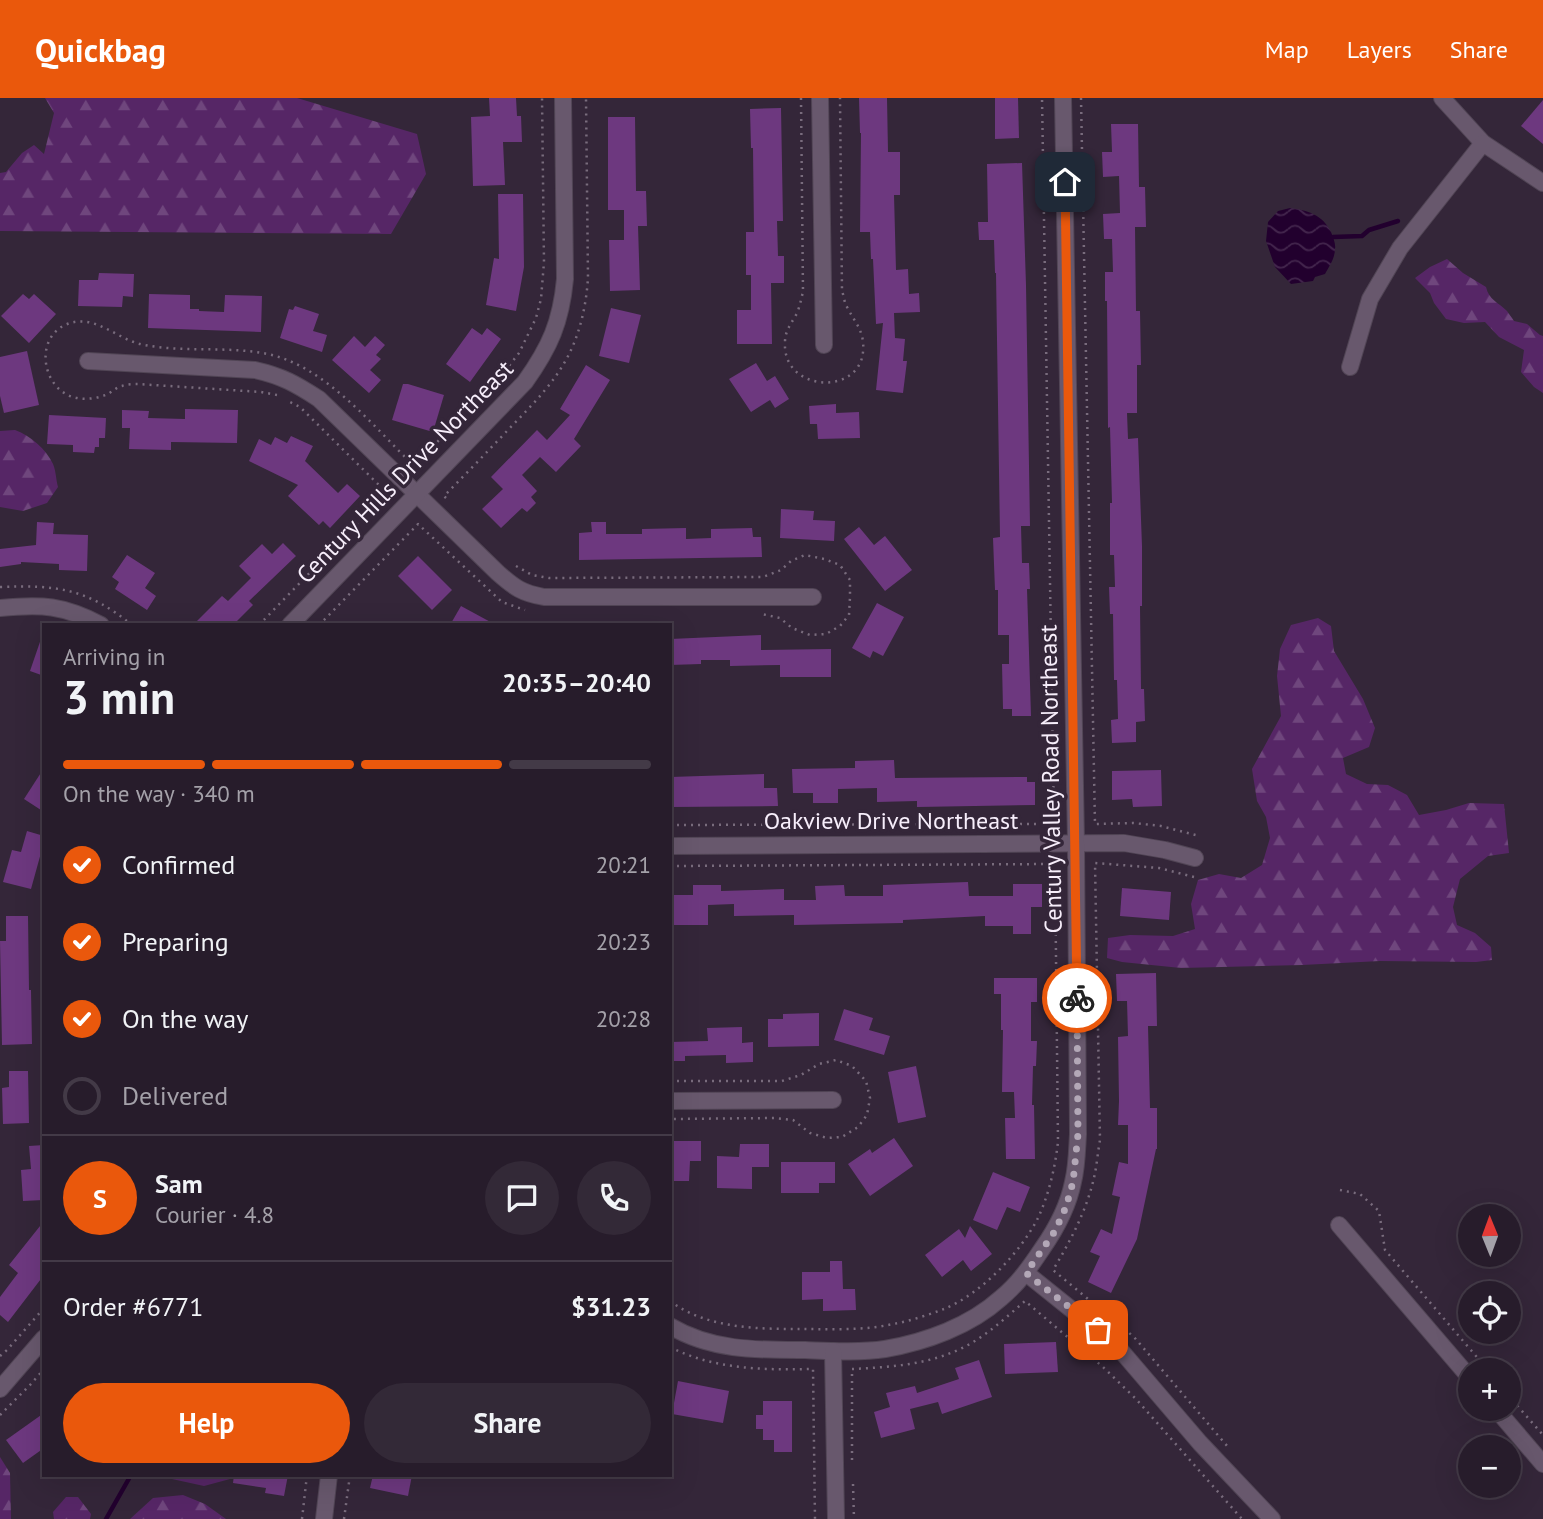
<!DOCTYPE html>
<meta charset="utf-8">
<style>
:root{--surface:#271c2b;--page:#332937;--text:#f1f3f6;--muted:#a4a1a9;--line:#433a47;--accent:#ea580c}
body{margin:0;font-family:"PT Sans",sans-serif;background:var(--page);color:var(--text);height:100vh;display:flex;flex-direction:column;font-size:26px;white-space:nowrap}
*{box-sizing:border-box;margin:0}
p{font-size:23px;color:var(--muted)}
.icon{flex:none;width:38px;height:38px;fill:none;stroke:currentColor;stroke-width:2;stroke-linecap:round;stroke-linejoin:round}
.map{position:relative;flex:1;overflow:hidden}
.drawer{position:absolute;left:42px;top:525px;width:630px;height:854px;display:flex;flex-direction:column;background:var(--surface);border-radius:0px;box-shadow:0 7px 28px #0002,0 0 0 2px var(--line)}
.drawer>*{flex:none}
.needle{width:46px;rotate:359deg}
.tools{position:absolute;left:1458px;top:1106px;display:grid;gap:14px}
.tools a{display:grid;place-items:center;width:63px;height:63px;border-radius:50%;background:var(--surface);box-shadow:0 7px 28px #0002,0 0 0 2px var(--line);font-size:35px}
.pin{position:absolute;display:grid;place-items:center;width:60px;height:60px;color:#fff;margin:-30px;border-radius:14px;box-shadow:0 4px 10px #0006}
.courier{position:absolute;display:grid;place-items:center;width:70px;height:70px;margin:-35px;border:5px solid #ea580c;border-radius:50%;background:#fff;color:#222;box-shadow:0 2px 9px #0007}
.overview em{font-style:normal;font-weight:700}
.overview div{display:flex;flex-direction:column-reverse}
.overview{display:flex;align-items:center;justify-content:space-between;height:119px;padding:0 21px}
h1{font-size:46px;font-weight:700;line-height:52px}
.bar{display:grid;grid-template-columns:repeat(4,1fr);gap:10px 7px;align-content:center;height:84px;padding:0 21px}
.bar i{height:9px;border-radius:5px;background:var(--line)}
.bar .on{background:var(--accent)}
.bar p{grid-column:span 4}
.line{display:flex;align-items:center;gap:18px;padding:0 21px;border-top:2px solid var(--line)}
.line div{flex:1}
.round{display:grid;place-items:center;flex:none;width:74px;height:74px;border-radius:37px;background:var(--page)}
ol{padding:0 21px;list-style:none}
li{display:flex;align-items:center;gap:21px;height:77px}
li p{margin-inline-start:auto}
li .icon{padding:7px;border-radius:50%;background:var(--accent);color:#fff;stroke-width:4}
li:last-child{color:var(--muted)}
li i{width:38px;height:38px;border:4px solid var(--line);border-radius:50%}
.cta{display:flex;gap:14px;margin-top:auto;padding:14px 21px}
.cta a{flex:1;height:80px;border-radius:42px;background:var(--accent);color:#fff;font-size:28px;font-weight:700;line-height:80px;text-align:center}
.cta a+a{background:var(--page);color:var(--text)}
header{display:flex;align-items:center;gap:42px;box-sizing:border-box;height:98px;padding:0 35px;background:var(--accent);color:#fff}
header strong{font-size:33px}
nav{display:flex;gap:38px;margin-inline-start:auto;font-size:24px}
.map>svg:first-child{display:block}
.forest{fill:url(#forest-firs)}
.water{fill:url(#water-waves)}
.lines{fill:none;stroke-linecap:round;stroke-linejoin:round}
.stream{stroke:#22002e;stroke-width:4.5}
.building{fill:#6d387f}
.street-casing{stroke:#514555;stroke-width:18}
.path{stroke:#796c7d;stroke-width:2.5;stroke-dasharray:2 5;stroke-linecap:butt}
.street{stroke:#68586d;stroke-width:16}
.done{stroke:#b3a8b7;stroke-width:7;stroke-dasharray:0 12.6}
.route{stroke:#ea580c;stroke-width:9}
.labels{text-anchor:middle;stroke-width:7;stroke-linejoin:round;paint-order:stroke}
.street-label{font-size:24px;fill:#f7eefb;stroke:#342639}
</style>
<header>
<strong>Quickbag</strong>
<nav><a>Map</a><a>Layers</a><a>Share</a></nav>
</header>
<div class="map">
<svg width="1543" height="1421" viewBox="0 0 1543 1421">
<defs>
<pattern id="forest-firs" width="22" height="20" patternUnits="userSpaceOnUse" patternTransform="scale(1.75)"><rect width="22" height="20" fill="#562666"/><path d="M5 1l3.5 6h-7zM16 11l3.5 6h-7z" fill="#6f467d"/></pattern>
<pattern id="water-waves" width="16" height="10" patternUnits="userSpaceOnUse" patternTransform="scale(1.75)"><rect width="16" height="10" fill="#22002e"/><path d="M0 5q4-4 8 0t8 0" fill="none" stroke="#43264d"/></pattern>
</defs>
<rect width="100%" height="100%" fill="#342639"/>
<g class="forest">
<polygon points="45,0 297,0 417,36 426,76 391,136 0,133 0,75 6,74 22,55 34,47 44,56 54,15"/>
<path d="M1447,161L1463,175L1486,189C1489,202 1498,204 1507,213C1509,216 1512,220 1514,223L1527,226L1540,237L1543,238V295L1534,289L1521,274L1524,252L1499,239L1485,224L1464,225L1446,221L1434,205L1430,195L1415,180L1430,169Z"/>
<path d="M15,332C31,338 46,351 53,366C56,373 56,382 58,389L47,405L23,413L0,409V333Z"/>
<polygon points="1318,520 1331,528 1334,553 1363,601 1375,630 1369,649 1343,660 1346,676 1367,686 1388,687 1407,697 1419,717 1446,712 1469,705 1504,706 1509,755 1488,758 1460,781 1453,809 1457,827 1475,835 1491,849 1492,862 1476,864 1380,863 1302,867 1181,870 1122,864 1107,860 1108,840 1130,837 1173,838 1195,831 1191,806 1198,782 1219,776 1241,780 1262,767 1270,740 1266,719 1257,703 1252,671 1281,618 1277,578 1280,551 1291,527"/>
<polygon points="0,1359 10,1375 11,1421 0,1421"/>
<polygon points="165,1377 232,1377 230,1381 204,1388 172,1381"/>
<polygon points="183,1397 205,1406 226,1421 130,1421 153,1400"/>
<polygon points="66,1399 78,1399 91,1416 90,1421 54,1421 53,1414"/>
</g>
<path class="water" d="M1290,110C1307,112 1323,117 1331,134C1333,139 1336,146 1335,151C1335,160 1329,169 1325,176L1315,179L1313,183L1291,186L1275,169L1266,143L1268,124L1278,113Z"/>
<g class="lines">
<g class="stream">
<polyline points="1333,139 1362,138 1369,132 1398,123"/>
<polyline points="106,1421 131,1377"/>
</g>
</g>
<g class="building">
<polygon points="489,0 516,0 517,18 521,18 522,44 503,44 505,87 473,88 471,19 490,18"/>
<polygon points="859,0 887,0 888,54 900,54 900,97 894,97 896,172 908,171 909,196 919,195 920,214 894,215 895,240 905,241 903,263 907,263 903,295 876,292 883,225 876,226 873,161 871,161 870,134 860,134 861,35 860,35"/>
<polygon points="995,0 1018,0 1019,40 995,41"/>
<polygon points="1543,2 1543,46 1521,28"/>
<polygon points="781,10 783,123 777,123 778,158 784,158 784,185 771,185 772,246 737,246 737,212 751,212 751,177 746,177 746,134 754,134 753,50 751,50 750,11"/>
<polygon points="608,19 635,19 636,93 646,93 647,128 638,128 640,192 610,193 609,142 624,142 624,112 608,112"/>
<polygon points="1111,26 1138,26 1139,89 1145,89 1146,129 1135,129 1136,213 1140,213 1141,267 1137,267 1137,315 1127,315 1128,341 1138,340 1142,448 1142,508 1140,508 1141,591 1144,591 1145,623 1136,624 1136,644 1112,645 1111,622 1118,621 1117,582 1114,582 1113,516 1110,516 1109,489 1115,489 1114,457 1110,457 1110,405 1112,405 1110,329 1108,330 1107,203 1105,203 1105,174 1113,174 1112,141 1104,141 1103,116 1120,115 1119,78 1103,79 1102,54 1112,54"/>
<polygon points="1022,65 1026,187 1030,428 1021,428 1022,465 1029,465 1030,491 1027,491 1031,618 1012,618 1012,611 1003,611 1002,566 1009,566 1009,537 998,537 998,492 995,492 993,440 1000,439 996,175 995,175 994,142 979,142 978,124 988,124 987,66"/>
<polygon points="498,96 523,96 524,169 516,213 486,207 494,160 499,161"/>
<polygon points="99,175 134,176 133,199 123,198 122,209 78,208 79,182 98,182"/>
<polygon points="23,196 29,201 34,196 56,216 29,245 1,218"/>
<polygon points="149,196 190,197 190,211 199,211 199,213 224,214 225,197 262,198 261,234 148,230"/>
<polygon points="295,208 319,216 313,233 327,237 322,254 280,240 289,211 293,212"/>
<polygon points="611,210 641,217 629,265 599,258"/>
<polygon points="472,230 482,237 487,230 501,241 470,284 446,266"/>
<polygon points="354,238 365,249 375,238 385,247 376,257 381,261 370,272 381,282 369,295 332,262"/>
<polygon points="27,253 39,307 4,315 0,298 0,259"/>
<polygon points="756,265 767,283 775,278 789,301 775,310 770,302 751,314 729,281"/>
<polygon points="586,267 610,282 574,341 581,348 556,374 540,359 522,377 537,393 531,399 536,405 527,414 522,410 501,430 482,411 503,391 491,379 537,332 547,342 570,317 560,311"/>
<polygon points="403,286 408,286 444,297 433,334 392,322"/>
<polygon points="836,306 836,315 859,314 860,340 818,341 817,326 810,326 809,308"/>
<polygon points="185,311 238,312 237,345 171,344 171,352 129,351 130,330 122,330 122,312 149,313 148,320 185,321"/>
<polygon points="49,317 106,320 105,340 99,340 99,349 95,349 94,355 73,354 73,347 47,346"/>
<polygon points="291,338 313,348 305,363 338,395 347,386 360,398 330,430 323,423 319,427 288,398 298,387 249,363 259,341 271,347 275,339 287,345"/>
<polygon points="781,411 814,413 813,422 835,423 834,443 780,440"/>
<polygon points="37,424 54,425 53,436 88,437 87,473 59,472 59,466 21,464 21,466 0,469 0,451 36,447"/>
<polygon points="591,424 606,424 606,436 642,436 642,431 686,430 686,441 711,440 711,431 752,430 753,439 761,439 762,459 579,462 579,435 592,434"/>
<polygon points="859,429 874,447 885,438 912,472 885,493 844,441"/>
<polygon points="283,445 296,458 249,503 253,507 233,527 193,527 222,498 228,503 251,480 239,468 262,446 272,456"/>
<polygon points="127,457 155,475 145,490 156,498 147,512 115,491 119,484 112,479"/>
<polygon points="418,458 452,492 432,512 398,478"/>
<polygon points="877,505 904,519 883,558 873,553 870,560 852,550"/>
<polygon points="461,508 496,527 450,527"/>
<polygon points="761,537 761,552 831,551 831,579 780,579 780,567 730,568 730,562 701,562 701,566 670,567 670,541"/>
<polygon points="42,538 44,538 44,578 30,573"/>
<polygon points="894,662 895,680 1027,679 1027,684 1035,684 1035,707 917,709 917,703 877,704 877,690 838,691 838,705 813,705 813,695 793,695 792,671 855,670 855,663"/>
<polygon points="44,670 44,714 24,701"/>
<polygon points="1161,672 1162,708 1133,709 1132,701 1112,702 1112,673"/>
<polygon points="764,676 764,690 777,690 778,708 670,709 670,679"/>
<polygon points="27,733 44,738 44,744 31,791 3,784 12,752 21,754"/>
<polygon points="968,784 969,798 1013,798 1013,786 1042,786 1042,809 1031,809 1031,836 1013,836 1013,828 985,828 985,818 903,822 903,825 794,827 794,817 734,818 734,806 708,807 708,827 670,827 670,797 693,797 693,787 721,787 721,793 784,791 784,802 816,802 815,788 844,787 845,798 883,798 883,787"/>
<polygon points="1122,790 1171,794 1169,822 1120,818"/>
<polygon points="6,818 28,818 29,892 31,892 32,946 2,947 0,843 6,843"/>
<polygon points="1156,875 1157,928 1148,928 1150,1010 1157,1010 1157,1051 1156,1051 1137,1141 1111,1195 1088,1184 1100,1158 1090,1154 1101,1131 1112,1136 1120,1099 1112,1097 1119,1064 1128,1066 1128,1027 1118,1027 1119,1003 1118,939 1128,938 1127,903 1117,903 1116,876"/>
<polygon points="994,880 1037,880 1037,904 1031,904 1031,943 1037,943 1036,968 1033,968 1032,1007 1034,1007 1035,1061 1006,1061 1005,1020 1015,1020 1014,994 1002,994 1003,932 1001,932 1001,896 994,896"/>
<polygon points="844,911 873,920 869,932 890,938 884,957 834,942"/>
<polygon points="819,915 819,948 768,949 768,921 783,921 783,916"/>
<polygon points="742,929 742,945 753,944 753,964 726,965 726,957 685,958 685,963 670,963 670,944 708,943 707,930"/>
<polygon points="916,968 926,1019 898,1025 888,974"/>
<polygon points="9,973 28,973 29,1025 3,1026 2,990 9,989"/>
<polygon points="894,1040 913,1068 870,1098 848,1066 870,1051 872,1055"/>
<polygon points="674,1043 701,1043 701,1063 690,1063 689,1083 670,1083 670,1054 673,1054"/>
<polygon points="740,1046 769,1046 769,1069 752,1069 752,1091 717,1090 717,1058 739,1059"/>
<polygon points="44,1047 44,1102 23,1103 21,1072 31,1071 29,1048"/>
<polygon points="781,1064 835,1064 835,1085 819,1085 819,1095 781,1095"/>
<polygon points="993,1074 1030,1089 1020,1114 1007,1109 997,1132 973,1122"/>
<polygon points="44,1123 44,1177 8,1224 0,1217 0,1199 18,1175 9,1167"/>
<polygon points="970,1128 992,1156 971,1173 963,1162 942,1179 925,1157 959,1131 965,1140"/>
<polygon points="830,1163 842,1163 843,1191 855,1191 856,1212 823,1213 823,1201 802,1202 802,1174 830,1174"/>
<polygon points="1056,1244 1058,1274 1005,1276 1004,1246"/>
<polygon points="979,1262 992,1299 942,1316 938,1304 910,1311 915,1331 881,1340 874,1314 890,1309 886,1295 915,1288 917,1295 959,1281 955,1270"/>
<polygon points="678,1283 729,1293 723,1325 672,1316"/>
<polygon points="763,1303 792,1303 792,1354 774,1354 774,1342 763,1342 763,1331 756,1331 756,1317 763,1317"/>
<polygon points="44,1315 44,1350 23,1365 6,1342"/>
<polygon points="234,1377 288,1377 284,1398 265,1395 266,1390 233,1385"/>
<polygon points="373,1377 412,1377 408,1398 370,1390"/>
</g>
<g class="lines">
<g class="street-casing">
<g id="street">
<polyline points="820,0 824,247"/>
<polyline points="1442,0 1483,45 1543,85"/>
<path d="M88,263L255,272C282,278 296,286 319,301L498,475C515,490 522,495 544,499H813"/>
<polyline points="1350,269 1370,201 1400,150 1483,45"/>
<path d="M0,510C42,506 63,507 101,527"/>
<path d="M290,527L525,284C550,249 561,224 565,181L563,0"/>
<polyline points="670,748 1124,745 1165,752 1195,760"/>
<polyline points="670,1003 833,1002"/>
<polyline points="1339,1127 1470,1280"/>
<polyline points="1026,1175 1117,1248 1200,1345 1272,1421"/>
<path d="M670,1228C712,1253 758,1252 805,1252C830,1253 860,1255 885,1251C926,1244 970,1228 1001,1200C1018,1186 1030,1169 1042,1151C1056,1131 1068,1109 1073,1084C1077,1068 1077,1052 1078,1036L1076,745L1063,0"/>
<polyline points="833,1253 836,1421"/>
<polyline points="0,1291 44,1240"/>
<polyline points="1496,1311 1543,1366"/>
<polyline points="324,1421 329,1377"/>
</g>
</g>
<g class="path">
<path d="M801,0L803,194C801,201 800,208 797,215C792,225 785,232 785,244C782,294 859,298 863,254C865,233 855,225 847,209C844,204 844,198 842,193L840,0"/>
<polyline points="1081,0 1095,726 1133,725 1161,728 1199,738"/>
<path d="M277,297L261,294L138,286C133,286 127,286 122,288C117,289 113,293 108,296C99,300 87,302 77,300C43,294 33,242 65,227C93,214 115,240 140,246C180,255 222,248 262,255C322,264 372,327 414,368L501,278L519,255L536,220L541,201L544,164L542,0"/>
<path d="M446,400L444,398C465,377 486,355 507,333C527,312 548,292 563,267C579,241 586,210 588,180L586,0"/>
<polyline points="516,468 532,477 549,480 763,479 781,472 791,463 805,457 824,461 840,467 850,482 850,499 849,517 840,528 826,536 810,537 792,530 780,520 762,516"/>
<path d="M0,489C57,487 86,490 132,527"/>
<polyline points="259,527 387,395 300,309 286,302"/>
<polyline points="319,527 418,426 502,504 525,512"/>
<polyline points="670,727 1054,726 1042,0"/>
<path d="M670,768L1055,766L1058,1044C1055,1070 1049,1096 1038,1120C1020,1155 981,1196 944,1211C928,1217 910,1223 893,1226C862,1233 829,1231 798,1231C755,1231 706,1230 670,1203"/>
<path d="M1194,779L1159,770L1095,765L1100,1042C1098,1053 1097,1065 1095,1075C1088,1110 1071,1142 1053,1172L1134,1239L1228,1349"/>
<polyline points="670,983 782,983 801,977 819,966 836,962 852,968 866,983 870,1000 867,1017 858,1029 842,1039 827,1040 810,1035 793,1022 774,1020 670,1021"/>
<polyline points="1340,1092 1360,1096 1379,1113 1385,1152 1488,1272"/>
<path d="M670,1249C715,1272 765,1272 813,1271L815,1421"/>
<polyline points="0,1258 7,1252 44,1210"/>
<polyline points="1508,1297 1543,1337"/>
<polyline points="0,1317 30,1287 44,1271"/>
<path d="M852,1362V1271C895,1269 940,1266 978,1241C995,1230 1010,1216 1025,1203L1103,1269L1136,1301L1242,1421"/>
<polyline points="853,1386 854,1421"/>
<polyline points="302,1421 307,1377"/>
<polyline points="344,1421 350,1377"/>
</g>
<use href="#street" class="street"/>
</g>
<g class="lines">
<polyline class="done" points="1077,900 1078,1036 1073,1084 1066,1109 1055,1133 1026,1175 1098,1232"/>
<polyline class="route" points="1065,84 1077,900"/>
</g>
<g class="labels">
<g class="street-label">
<text transform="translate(405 374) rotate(-46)" y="8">Century Hills Drive Northeast</text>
<text transform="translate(1051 681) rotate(-91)" y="8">Century Valley Road Northeast</text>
<text x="891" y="731">Oakview Drive Northeast</text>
</g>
</g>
</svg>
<div class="tools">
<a><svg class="needle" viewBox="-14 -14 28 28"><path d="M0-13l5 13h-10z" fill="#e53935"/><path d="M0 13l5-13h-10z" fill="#a4a1a9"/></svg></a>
<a><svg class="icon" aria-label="locate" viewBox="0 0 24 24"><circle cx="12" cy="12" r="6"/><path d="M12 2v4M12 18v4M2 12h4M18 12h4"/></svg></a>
<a>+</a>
<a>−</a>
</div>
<div class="pin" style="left:1098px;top:1232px;background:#ea580c"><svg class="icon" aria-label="bag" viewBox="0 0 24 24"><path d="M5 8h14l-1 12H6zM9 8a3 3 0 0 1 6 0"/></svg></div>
<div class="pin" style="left:1065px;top:84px;background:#1f2937"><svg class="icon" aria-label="home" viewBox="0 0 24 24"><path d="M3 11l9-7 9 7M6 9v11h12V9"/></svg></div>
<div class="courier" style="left:1077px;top:900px"><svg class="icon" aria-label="bike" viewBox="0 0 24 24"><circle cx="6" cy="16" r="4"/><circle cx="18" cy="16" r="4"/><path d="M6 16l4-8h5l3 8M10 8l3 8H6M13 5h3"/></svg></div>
<section class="drawer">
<div class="overview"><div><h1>3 min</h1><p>Arriving in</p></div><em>20:35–20:40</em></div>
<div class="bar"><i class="on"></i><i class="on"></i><i class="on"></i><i></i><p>On the way · 340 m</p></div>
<ol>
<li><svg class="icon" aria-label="check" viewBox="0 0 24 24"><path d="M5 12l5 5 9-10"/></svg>Confirmed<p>20:21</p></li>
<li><svg class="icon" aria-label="check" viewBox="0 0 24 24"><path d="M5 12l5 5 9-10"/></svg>Preparing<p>20:23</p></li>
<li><svg class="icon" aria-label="check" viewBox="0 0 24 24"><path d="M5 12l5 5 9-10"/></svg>On the way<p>20:28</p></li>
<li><i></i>Delivered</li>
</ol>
<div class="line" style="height:126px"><b class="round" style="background:var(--accent);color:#fff">S</b><div><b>Sam</b><p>Courier · 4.8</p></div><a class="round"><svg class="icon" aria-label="chat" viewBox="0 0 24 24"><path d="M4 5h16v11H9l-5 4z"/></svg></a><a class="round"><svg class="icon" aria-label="phone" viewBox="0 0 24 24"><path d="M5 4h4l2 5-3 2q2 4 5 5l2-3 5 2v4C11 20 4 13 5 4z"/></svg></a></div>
<div class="line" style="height:91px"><div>Order #6771</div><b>$31.23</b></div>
<div class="cta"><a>Help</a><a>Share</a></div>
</section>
</div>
